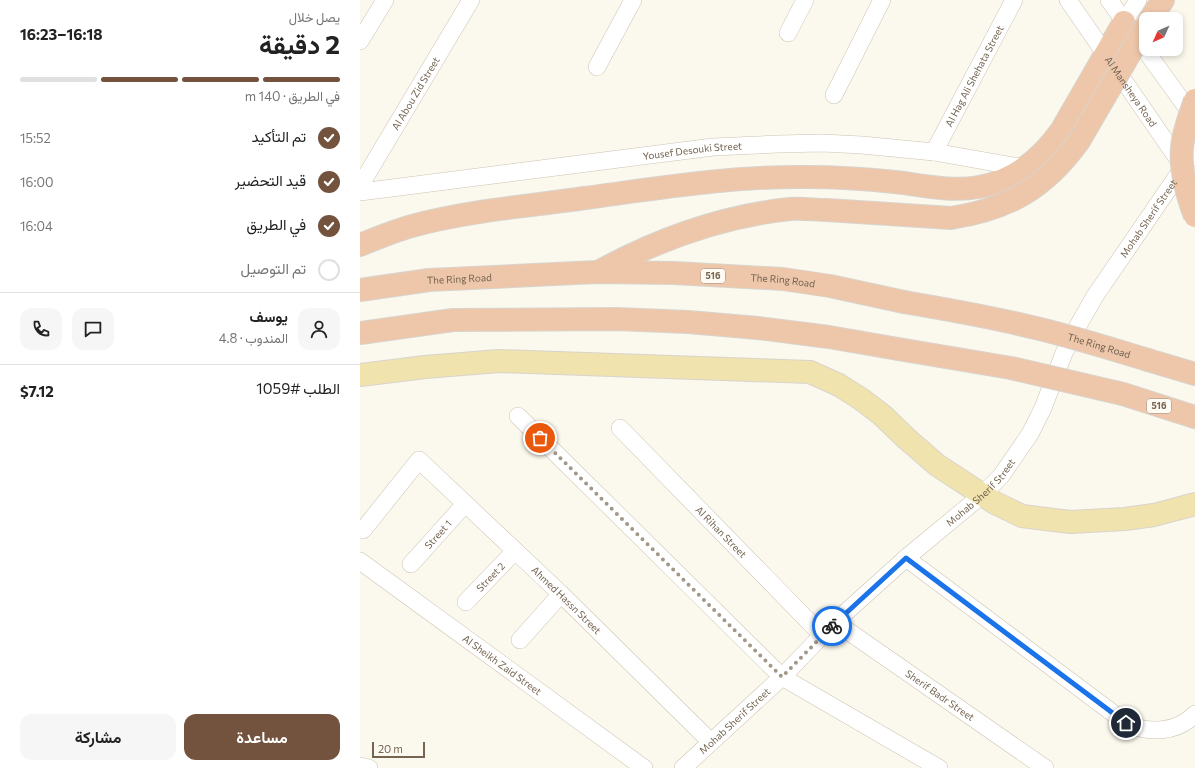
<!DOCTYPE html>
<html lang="ar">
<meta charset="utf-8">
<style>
:root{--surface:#fff;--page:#f6f6f6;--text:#222;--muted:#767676;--line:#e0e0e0;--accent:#73533e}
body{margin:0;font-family:Commissioner,Vazirmatn,sans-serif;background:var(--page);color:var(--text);direction:rtl;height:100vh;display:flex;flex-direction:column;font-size:15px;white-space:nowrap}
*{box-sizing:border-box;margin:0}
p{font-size:13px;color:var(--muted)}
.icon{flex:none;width:22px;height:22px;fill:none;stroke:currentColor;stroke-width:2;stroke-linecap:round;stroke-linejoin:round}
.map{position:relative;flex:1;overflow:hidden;direction:ltr}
.details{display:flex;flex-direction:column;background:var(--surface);width:360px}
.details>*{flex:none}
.needle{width:26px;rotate:225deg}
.buttons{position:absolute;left:779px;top:12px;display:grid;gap:8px}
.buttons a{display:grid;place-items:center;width:44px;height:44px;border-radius:8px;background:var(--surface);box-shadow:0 2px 6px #0003;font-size:20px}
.scale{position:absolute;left:12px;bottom:10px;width:53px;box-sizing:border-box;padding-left:4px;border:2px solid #746451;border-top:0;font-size:11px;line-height:14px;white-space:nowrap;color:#746451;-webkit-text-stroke:3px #fefbf3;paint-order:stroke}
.pin{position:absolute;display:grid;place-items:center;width:34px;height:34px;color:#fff;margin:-17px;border:2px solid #fff;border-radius:50%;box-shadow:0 1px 4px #0007}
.courier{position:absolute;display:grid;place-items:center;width:40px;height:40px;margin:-20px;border:3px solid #1a73e8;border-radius:50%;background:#fff;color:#222;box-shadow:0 1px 5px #0007}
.overview em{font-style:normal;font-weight:700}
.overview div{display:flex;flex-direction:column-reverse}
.overview{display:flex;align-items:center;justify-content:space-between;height:68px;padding:0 20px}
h1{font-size:26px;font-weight:700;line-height:30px}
.bar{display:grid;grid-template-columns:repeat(4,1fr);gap:6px 4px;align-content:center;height:48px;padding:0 20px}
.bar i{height:5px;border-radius:3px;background:var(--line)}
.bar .current{background:var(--accent)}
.bar p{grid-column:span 4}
.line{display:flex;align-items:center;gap:10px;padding:0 20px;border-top:1px solid var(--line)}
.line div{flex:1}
.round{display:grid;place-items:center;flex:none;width:42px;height:42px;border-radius:12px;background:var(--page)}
ol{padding:0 20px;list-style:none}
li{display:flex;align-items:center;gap:12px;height:44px}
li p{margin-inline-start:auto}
li .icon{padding:4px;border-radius:50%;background:var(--accent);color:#fff;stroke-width:4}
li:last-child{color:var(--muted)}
li i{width:22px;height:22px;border:2px solid var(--line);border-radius:50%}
.action{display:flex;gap:8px;margin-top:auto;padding:8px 20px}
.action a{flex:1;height:46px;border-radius:12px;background:var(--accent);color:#fff;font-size:16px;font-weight:700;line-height:46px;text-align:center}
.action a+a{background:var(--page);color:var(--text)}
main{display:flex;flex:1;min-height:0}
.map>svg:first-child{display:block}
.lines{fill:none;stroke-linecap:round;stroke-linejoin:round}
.minor-casing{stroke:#cdc3b3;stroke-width:18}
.major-casing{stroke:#d8d4ce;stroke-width:24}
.highway-casing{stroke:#d8d4ce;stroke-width:24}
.minor{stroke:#fff;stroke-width:17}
.major{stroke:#f1e3ad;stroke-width:22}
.highway{stroke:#eec7ab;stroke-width:22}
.highway-bridge-casing{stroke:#d8d4ce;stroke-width:24;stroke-linecap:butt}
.highway-bridge{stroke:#eec7ab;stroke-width:22}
.done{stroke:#a39888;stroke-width:4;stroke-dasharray:0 7.2}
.route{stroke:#1a73e8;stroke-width:5}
.labels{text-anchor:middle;stroke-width:3.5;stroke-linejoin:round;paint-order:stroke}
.shield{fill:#fefbf3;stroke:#9d9182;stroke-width:1}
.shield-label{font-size:9px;font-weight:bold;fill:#746451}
.street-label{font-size:10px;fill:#746451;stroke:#fefbf3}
</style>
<main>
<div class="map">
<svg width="835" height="768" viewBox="0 0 835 768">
<rect width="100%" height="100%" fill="#fbf8ed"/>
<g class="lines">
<g class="minor-casing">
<g id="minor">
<path id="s1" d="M708,0L824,168"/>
<polyline points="749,0 835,119"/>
<polyline points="764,22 778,0"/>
<polyline points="428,33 445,0"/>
<polyline points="0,41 25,0"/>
<polyline points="237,67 273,0"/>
<polyline points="474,95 522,0"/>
<path id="s2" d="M574,152L654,0"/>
<path id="s3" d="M0,186L111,0"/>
<path id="s4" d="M0,192L353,147L418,144L462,143L502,145L574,152L665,168"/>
<polyline points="158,416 422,677 579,768"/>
<path id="s5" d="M260,428L462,635"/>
<path id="s6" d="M3,530L59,460L201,594L351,742"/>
<path d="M546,558L766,723C788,734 817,733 835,714"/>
<path id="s7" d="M0,561L284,768"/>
<path id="s8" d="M51,564L105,504"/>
<path id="s9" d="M106,602L155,551"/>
<path id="s10" d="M475,622L685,768"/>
<polyline points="160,640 201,594"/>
<polyline points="0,766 9,768"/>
<path id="s11" d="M323,768L422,677L475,622L546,558L622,495L641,476L670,434L683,408L704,353L719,324L735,296L835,150"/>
</g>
</g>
<g class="major-casing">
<polyline id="major" points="0,375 65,367 139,361 450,372 479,385 501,399 522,415 547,439 577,465 635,503 662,516 710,522 765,519 794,515 835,504"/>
</g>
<g class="highway-casing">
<g id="highway">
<polyline points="790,19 803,0"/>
<path d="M0,245C17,238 34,231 52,226C106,211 169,206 225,198C299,188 372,176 447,177C477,177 506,179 535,182C563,185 590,192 619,187C654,181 681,159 701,131L764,22"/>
<path d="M240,271C299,239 363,216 430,209C442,208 455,210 467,210"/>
<path id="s12" d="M0,290L69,280L237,272L314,273L423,279L470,286L544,302"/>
<polyline points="0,333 93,320 257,319 328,322 398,328 469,337 538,349"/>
<polyline points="788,360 835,374"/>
<polyline points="763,394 835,417"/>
</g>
</g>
<use href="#minor" class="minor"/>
<use href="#major" class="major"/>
<use href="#highway" class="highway"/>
<g class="highway-bridge-casing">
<g id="highway-bridge">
<path d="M835,100C830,116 823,132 822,148C820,170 827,195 835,216"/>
<path d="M467,210L591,218C649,209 685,188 719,141L786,26"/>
<path id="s13" d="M544,302C585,309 626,316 667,326C708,335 748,348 788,360"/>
<polyline points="538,349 651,368 763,394"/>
</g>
</g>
<use href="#highway-bridge" class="highway-bridge"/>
</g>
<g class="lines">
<polyline class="done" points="180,438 422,677 472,626"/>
<polyline class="route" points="472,626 546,558 766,723"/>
</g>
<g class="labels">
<g class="shield">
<rect x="341" y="269" width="24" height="14" rx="3"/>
<rect x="787" y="399" width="24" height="14" rx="3"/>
</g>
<g class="shield-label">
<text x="353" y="279">516</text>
<text x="799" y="409">516</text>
</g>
<g class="street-label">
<text dy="4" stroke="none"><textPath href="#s2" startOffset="86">Al Hag Ali Shehata Street</textPath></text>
<text dy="4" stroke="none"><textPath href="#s1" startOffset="111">Al Mansheya Road</textPath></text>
<text dy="4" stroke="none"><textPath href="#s3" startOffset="108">Al Abou Zid Street</textPath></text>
<text dy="4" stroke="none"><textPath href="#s4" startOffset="335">Yousef Desouki Street</textPath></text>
<text dy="4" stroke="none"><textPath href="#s11" startOffset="730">Mohab Sherif Street</textPath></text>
<text dy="4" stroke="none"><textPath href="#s12" startOffset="100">The Ring Road</textPath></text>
<text dy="4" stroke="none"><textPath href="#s12" startOffset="424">The Ring Road</textPath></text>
<text dy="4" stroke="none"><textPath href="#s13" startOffset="200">The Ring Road</textPath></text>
<text dy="4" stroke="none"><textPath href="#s11" startOffset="406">Mohab Sherif Street</textPath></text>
<text dy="4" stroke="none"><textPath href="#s5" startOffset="145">Al Rihan Street</textPath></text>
<text dy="4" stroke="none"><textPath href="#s8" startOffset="40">Street 1</textPath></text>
<text dy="4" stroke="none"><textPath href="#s9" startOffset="35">Street 2</textPath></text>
<text dy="4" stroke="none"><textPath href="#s6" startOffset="293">Ahmed Hassn Street</textPath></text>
<text dy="4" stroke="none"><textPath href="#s7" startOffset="176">Al Sheikh Zaid Street</textPath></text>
<text dy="4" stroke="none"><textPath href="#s10" startOffset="128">Sherif Badr Street</textPath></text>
<text dy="4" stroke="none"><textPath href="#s11" startOffset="70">Mohab Sherif Street</textPath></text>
</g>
</g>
</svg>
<div class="buttons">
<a><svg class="needle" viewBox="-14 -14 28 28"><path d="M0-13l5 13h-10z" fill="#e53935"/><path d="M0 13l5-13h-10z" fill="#767676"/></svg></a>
</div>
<div class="scale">20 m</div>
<div class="pin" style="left:180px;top:438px;background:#ea580c"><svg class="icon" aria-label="bag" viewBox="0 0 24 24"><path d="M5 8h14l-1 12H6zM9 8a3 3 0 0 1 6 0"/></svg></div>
<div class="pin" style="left:766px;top:723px;background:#1f2937"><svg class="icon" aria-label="home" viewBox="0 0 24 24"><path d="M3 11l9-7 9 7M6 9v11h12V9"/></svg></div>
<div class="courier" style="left:472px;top:626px"><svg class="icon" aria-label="bike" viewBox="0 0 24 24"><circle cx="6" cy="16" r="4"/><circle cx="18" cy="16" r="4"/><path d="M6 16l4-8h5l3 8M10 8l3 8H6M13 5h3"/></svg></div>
</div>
<section class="details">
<div class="overview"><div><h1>2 دقيقة</h1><p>يصل خلال</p></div><em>16:18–16:23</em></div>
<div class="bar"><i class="current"></i><i class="current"></i><i class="current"></i><i></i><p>في الطريق · 140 m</p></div>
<ol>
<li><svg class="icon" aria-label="check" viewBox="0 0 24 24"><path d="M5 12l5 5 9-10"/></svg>تم التأكيد<p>15:52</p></li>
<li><svg class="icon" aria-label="check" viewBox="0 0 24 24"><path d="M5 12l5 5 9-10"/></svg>قيد التحضير<p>16:00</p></li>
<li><svg class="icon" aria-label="check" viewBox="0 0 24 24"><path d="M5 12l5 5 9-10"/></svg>في الطريق<p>16:04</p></li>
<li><i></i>تم التوصيل</li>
</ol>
<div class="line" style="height:72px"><a class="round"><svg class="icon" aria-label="person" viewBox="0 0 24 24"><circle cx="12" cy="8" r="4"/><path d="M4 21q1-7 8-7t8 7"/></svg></a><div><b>يوسف</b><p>المندوب · 4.8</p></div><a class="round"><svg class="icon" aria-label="chat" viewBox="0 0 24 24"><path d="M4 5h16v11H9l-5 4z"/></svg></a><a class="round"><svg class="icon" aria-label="phone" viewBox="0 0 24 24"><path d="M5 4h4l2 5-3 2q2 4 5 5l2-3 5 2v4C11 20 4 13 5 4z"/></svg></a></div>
<div class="line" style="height:52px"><div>الطلب #1059</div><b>$7.12</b></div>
<div class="action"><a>مساعدة</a><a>مشاركة</a></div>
</section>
</main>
